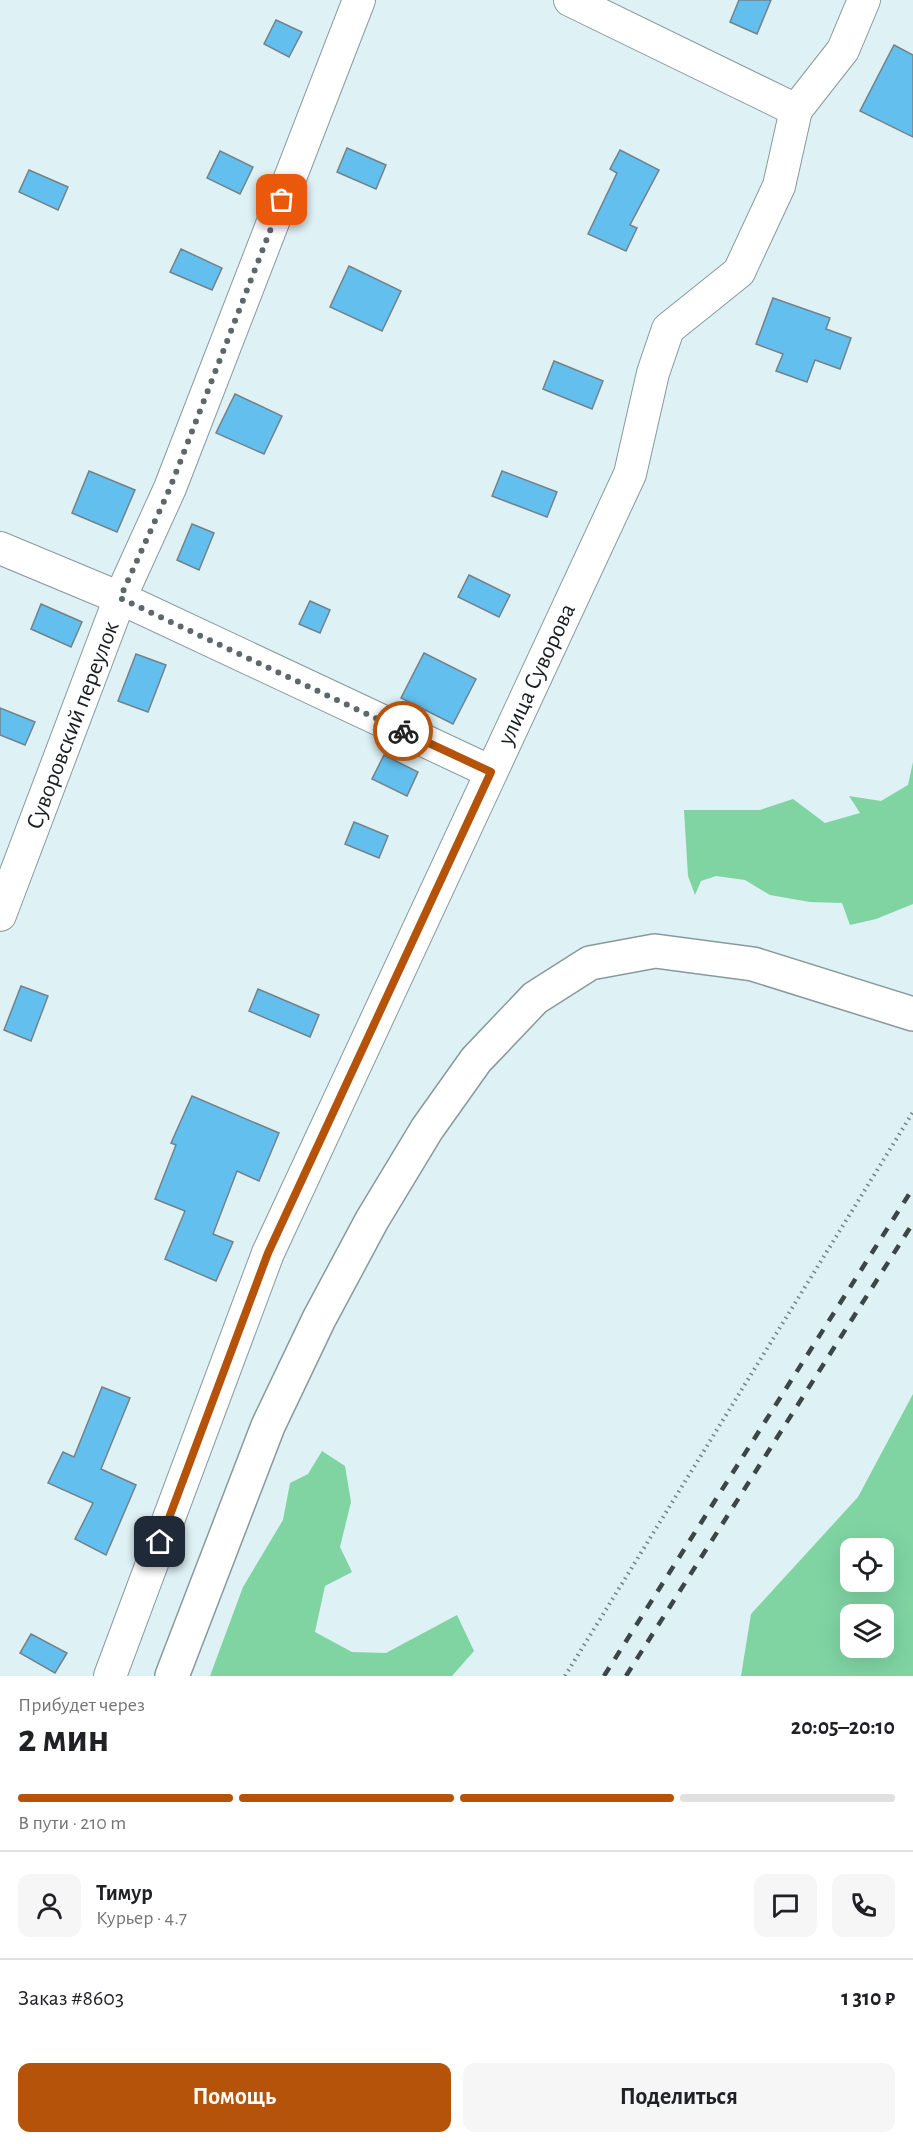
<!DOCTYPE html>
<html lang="ru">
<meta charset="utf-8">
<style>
:root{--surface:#fff;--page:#f6f6f6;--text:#202124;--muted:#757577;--line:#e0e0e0;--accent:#b45309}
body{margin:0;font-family:"Alegreya Sans",sans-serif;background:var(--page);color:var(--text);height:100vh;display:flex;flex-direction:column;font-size:22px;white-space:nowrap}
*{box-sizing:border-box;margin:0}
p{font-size:20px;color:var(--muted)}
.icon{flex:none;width:33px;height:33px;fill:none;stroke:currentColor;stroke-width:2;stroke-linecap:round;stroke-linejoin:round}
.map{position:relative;height:1676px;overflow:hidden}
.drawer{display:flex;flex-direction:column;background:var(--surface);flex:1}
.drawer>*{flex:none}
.tools{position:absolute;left:840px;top:1538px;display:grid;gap:12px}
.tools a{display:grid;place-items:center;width:54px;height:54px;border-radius:12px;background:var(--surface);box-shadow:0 6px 24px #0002;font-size:30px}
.pin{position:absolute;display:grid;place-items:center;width:51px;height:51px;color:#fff;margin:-26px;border-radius:12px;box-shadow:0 3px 9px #0006}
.courier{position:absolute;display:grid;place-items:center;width:60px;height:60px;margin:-30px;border:4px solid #b45309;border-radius:50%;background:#fff;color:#222;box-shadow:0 2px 8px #0007}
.head em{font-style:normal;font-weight:700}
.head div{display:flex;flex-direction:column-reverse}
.head{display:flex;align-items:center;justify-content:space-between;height:102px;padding:0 18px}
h1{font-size:39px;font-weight:700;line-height:45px}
.bar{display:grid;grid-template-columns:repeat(4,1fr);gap:9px 6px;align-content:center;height:72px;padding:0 18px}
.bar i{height:8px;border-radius:4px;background:var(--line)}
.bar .current{background:var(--accent)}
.bar p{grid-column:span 4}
.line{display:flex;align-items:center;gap:15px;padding:0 18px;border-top:2px solid var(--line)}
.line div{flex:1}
.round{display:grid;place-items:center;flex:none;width:63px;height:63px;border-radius:12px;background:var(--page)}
.action{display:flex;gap:12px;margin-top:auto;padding:12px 18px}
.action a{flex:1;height:69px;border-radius:12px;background:var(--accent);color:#fff;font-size:24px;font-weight:700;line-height:69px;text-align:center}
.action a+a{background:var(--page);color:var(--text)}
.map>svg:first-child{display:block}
.forest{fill:#7fd4a2;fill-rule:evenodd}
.building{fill:#63c0ee;stroke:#73828a;stroke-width:1.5}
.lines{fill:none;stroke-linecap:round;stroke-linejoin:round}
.street-casing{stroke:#889a9d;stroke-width:34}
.secondary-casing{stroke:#889a9d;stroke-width:36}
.path{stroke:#768284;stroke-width:4;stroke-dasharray:1.5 4.5;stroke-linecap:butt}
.street{stroke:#fff;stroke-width:32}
.secondary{stroke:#fff;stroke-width:33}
.rail{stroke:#3d4647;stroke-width:4.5;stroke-dasharray:10 10;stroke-linecap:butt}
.done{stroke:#5d686a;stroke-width:6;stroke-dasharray:0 10.8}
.route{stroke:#b45309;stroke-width:8}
.labels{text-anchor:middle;stroke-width:6;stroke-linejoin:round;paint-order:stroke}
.street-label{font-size:24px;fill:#181f20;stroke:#fff}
</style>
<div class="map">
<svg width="913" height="1676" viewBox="0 0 913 1676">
<rect width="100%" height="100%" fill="#def1f4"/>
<g class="forest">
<polygon points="913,762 913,904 876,919 850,925 842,903 810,902 770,895 745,880 716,876 701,881 695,895 688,876 684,810 760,810 793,799 825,823 860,813 849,796 881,801 908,785"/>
<path d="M913,1394V1676H741L751,1614L858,1497ZM850,1548H884V1581H850ZM850,1614H884V1647H850Z"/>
<polygon points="322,1451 345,1466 351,1502 340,1547 352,1572 325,1586 315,1632 352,1652 386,1653 457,1615 474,1651 452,1676 210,1676 243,1587 283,1520 290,1483 308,1474"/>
</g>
<g class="building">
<polygon points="739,0 771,0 757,34 730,22"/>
<polygon points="276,20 302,32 289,57 264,44"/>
<polygon points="894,45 913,55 913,137 860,111"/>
<polygon points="347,148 386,165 376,189 337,172"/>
<polygon points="620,150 659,170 630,225 637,228 626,251 588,234 617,173 610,169"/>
<polygon points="220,151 253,167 240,194 207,178"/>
<polygon points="29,170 68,187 58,210 19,192"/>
<polygon points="181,249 222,268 212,290 170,272"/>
<polygon points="349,266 401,291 382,331 330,307"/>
<polygon points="773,298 830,318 826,329 851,338 840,369 815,360 807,382 776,371 783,354 756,344"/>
<polygon points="554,361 603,381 592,409 543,389"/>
<polygon points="235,394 282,416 264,454 216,433"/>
<polygon points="89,471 135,490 117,532 72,513"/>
<polygon points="502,471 557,492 547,517 492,496"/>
<polygon points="192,524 214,533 199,570 177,560"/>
<polygon points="469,575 510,595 499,617 458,597"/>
<polygon points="310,601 330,610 320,633 299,624"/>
<polygon points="41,604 82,622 71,647 31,629"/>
<polygon points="424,653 476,679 453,724 401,698"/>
<polygon points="136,654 166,665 148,712 118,701"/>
<polygon points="0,708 35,722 25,745 0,735"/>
<polygon points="384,755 418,772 407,796 372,779"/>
<polygon points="354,822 388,836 379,858 345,844"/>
<polygon points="21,986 48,996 31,1041 4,1030"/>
<polygon points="258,989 319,1015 310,1037 249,1011"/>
<polygon points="192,1096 279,1133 259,1181 237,1171 213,1234 233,1242 216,1281 165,1259 185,1211 155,1199 176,1145 171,1143"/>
<polygon points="102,1387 130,1398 101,1469 136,1485 106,1555 75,1539 93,1503 48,1483 63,1452 74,1457"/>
<polygon points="31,1634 67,1653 55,1673 20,1653"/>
</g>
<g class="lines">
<g class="street-casing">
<g id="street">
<polyline points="570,0 796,110"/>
<polyline points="0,548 120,598 491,772"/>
<polyline points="0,915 120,598 170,488 359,0"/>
<polyline points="110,1676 268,1253 630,474 653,373 668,329 739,272 779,186 796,110 843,50 864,0"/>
</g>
</g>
<g class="secondary-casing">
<polyline id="secondary" points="172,1676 268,1426 319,1319 372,1220 427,1129 476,1060 535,998 590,963 655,951 753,964 913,1014"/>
</g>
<polyline class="path" points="565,1676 913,1112"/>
<use href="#street" class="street"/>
<use href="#secondary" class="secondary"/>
<g class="rail">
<polyline points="604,1676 913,1188"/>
<polyline points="626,1676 913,1223"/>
</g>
</g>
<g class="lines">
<polyline class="done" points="282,200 170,488 120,598 403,731"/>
<polyline class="route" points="160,1542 268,1253 491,772 403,731"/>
</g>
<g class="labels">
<g class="street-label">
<text transform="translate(536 674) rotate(-65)" y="8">улица Суворова</text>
<text transform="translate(72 725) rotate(-69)" y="8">Суворовский переулок</text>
</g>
</g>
</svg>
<div class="tools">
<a><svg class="icon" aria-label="locate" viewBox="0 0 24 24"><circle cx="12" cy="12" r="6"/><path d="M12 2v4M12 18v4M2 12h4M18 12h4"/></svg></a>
<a><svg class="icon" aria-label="layers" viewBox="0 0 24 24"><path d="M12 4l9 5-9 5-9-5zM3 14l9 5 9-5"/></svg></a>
</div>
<div class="pin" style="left:282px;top:200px;background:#ea580c"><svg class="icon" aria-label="bag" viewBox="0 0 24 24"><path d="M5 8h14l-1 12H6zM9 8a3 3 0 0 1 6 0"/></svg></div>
<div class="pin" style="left:160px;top:1542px;background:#1f2937"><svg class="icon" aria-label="home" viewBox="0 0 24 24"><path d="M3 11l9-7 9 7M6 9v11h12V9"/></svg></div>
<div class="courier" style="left:403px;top:731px"><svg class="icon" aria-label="bike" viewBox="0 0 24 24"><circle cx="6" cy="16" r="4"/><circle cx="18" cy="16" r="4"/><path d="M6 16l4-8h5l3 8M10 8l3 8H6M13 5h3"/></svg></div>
</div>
<section class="drawer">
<div class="head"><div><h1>2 мин</h1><p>Прибудет через</p></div><em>20:05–20:10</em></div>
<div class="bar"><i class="current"></i><i class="current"></i><i class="current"></i><i></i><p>В пути · 210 m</p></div>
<div class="line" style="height:108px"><a class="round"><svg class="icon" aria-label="person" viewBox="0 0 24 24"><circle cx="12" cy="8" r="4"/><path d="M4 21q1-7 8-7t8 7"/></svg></a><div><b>Тимур</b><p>Курьер · 4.7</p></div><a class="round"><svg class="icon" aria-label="chat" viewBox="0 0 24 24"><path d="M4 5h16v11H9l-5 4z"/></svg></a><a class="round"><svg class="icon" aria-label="phone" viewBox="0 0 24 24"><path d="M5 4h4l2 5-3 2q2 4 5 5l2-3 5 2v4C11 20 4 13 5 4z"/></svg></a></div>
<div class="line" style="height:78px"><div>Заказ #8603</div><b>1 310 ₽</b></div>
<div class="action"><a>Помощь</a><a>Поделиться</a></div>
</section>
